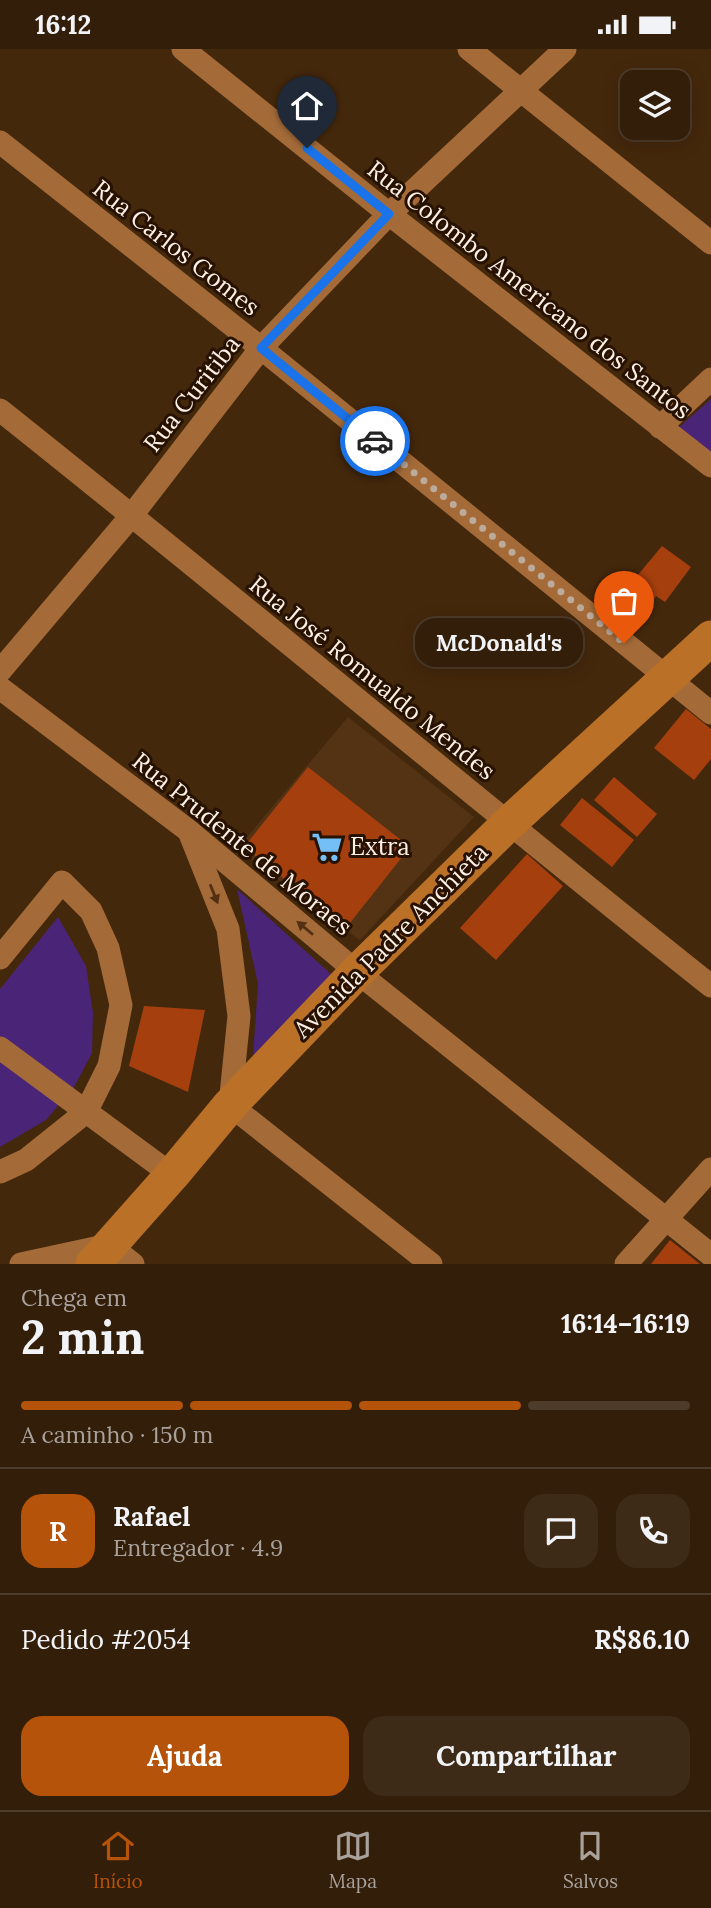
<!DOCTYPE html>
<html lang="pt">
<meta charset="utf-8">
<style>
:root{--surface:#331e09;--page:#3e2b17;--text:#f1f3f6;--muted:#a9a29c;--line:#4e3c2a;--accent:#b45309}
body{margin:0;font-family:Lora,serif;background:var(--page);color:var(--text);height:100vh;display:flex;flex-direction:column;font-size:26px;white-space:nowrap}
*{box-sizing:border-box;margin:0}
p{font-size:23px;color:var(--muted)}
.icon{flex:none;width:38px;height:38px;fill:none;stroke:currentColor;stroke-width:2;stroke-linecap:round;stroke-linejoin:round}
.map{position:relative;height:1215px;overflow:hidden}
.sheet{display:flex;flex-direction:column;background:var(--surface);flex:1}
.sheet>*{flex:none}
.controls{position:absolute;left:620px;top:21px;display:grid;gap:14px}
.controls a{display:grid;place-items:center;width:70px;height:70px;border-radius:14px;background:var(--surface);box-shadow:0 4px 18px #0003,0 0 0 2px var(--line);font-size:35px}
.pin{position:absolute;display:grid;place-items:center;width:60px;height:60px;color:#fff;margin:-72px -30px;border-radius:50% 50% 50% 0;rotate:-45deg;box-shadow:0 0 7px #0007}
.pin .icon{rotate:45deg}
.courier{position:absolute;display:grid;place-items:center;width:70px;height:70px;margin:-35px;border:5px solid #1a73e8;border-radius:50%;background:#fff;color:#222;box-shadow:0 2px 9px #0007}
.bubble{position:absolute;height:49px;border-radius:21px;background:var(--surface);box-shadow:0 4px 18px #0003,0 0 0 2px var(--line);font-size:23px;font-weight:800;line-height:49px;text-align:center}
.summary em{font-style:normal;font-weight:800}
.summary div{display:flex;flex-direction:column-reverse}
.summary{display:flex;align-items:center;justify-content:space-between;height:119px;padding:0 21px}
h1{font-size:46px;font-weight:800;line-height:52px}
.bar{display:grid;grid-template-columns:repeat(4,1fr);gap:10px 7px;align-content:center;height:84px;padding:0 21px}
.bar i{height:9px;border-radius:5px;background:var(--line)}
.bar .on{background:var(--accent)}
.bar p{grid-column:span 4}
.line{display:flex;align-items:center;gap:18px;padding:0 21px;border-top:2px solid var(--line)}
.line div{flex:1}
.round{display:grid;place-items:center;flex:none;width:74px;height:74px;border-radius:21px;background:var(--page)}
.cta{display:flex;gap:14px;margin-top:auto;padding:14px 21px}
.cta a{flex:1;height:80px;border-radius:21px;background:var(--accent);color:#fff;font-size:28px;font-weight:800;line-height:80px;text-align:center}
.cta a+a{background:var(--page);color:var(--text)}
.status{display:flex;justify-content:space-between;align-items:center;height:49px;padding:0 35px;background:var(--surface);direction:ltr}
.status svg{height:19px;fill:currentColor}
.tabs{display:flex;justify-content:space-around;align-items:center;height:98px;border-top:2px solid var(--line);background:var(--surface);font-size:19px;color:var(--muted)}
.tabs a{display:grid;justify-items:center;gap:4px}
.tabs .on{color:var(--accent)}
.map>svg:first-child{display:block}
.built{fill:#533314}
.green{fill:#4a2477}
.building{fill:#a63f0e}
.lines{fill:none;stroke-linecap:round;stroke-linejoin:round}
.street{stroke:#a46b39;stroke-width:23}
.primary{stroke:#ba7127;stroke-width:35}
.oneway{fill:#533014}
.done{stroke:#bcaa9a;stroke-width:7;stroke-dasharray:0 12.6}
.route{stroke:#1a73e8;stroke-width:9}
.labels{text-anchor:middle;stroke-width:6;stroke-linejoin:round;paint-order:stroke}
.street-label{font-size:24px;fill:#fdf0e6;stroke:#271100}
.poi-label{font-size:24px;fill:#fdf0e6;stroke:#271100;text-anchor:start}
</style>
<div class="status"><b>16:12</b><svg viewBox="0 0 49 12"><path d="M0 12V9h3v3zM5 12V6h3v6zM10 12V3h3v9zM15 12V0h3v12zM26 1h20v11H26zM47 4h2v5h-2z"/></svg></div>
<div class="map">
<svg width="711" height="1215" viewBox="0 0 711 1215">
<rect width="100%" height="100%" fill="#44280c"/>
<polygon class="built" points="348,668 474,768 360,891 237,800"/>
<g class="green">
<polygon points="711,350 711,408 676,381"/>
<polygon points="237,840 332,926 252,1021 258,935"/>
<polygon points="58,868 86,917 93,964 92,1004 74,1038 46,1071 0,1098 0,940"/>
</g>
<g class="building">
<polygon points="662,497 691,518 665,553 656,547 650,557 627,539"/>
<polygon points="686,660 711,680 711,710 694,731 654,699"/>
<polygon points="308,718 410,798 346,879 244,798"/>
<polygon points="614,728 657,765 637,788 594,751"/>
<polygon points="582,749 634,791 612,818 560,776"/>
<polygon points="527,805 563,837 496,911 460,879"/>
<polygon points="144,957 205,961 188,1043 129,1017"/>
<polygon points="670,1191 700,1215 651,1215"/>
</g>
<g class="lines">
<g class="street">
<polyline points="183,0 389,165 711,417"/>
<polyline points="469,0 711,194"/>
<polyline points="0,93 261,299 711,664"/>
<path d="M0,361C239,551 472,747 711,937"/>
<polyline points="660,378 711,330"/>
<polyline points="0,622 132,466 261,299 389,165 565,0"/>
<polyline points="0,639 189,782 357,923 711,1206"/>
<polyline points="190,785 228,880 239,967 230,1056 431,1215"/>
<polyline points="0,909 62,833 91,862 108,899 121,956 109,1017 86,1063 26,1111 0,1123"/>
<polyline points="0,999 172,1126"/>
<polyline points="21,1215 109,1196 133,1215"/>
<polyline points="626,1215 711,1120"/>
</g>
<polyline class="primary" points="93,1215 172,1126 230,1056 357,923 508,775 711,589"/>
</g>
<defs><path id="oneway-solid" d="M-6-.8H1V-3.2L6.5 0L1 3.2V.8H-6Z" transform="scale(1.75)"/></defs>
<g class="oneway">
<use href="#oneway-solid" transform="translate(214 845) rotate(68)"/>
<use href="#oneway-solid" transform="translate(305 879) rotate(-140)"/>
</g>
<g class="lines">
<polyline class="done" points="375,392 624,594"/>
<polyline class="route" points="307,99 389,165 261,299 375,392"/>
</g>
<defs>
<g id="supermarket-bare" transform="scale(2.415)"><path d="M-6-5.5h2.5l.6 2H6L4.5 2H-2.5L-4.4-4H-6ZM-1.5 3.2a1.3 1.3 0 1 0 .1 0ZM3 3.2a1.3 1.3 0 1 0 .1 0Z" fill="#74c0f6" stroke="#271100" stroke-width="2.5" paint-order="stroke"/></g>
</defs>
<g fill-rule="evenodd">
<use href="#supermarket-bare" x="327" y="798"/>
</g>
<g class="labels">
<g class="street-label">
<text transform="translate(176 199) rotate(38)" y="8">Rua Carlos Gomes</text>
<text transform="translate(529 241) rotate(38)" y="8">Rua Colombo Americano dos Santos</text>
<text transform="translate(192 345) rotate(-52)" y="8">Rua Curitiba</text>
<text transform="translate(372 629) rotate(39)" y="8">Rua José Romualdo Mendes</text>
<text transform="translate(242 795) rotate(39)" y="8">Rua Prudente de Moraes</text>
<text transform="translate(391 892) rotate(-45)" y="8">Avenida Padre Anchieta</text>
</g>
<g class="poi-label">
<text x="350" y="806">Extra</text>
</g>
</g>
</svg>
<div class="controls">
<a><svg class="icon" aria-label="layers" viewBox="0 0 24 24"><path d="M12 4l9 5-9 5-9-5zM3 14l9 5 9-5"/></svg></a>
</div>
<div class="pin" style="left:624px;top:594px;background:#ea580c"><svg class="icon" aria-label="bag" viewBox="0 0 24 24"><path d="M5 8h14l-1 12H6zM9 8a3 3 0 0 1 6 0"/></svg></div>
<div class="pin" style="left:307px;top:99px;background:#1f2937"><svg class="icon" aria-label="home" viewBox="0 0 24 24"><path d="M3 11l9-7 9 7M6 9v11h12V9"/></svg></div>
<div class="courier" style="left:375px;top:392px"><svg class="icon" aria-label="car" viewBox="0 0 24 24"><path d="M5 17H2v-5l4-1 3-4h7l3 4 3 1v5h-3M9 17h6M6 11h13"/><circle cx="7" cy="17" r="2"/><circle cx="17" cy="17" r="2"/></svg></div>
<div class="bubble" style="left:415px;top:569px;width:168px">McDonald's</div>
</div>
<section class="sheet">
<div class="summary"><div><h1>2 min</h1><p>Chega em</p></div><em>16:14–16:19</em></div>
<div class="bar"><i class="on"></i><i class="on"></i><i class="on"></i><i></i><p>A caminho · 150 m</p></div>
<div class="line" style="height:126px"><b class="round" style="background:var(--accent);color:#fff">R</b><div><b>Rafael</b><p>Entregador · 4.9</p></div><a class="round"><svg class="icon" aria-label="chat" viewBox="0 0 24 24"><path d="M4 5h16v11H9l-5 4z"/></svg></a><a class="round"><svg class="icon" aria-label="phone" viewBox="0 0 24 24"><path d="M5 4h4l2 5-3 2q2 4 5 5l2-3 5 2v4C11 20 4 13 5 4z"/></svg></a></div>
<div class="line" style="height:91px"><div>Pedido #2054</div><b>R$86.10</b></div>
<div class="cta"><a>Ajuda</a><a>Compartilhar</a></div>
</section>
<nav class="tabs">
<a class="on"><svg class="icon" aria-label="home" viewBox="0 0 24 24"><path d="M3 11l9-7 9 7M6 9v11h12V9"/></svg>Início</a>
<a><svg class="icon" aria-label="map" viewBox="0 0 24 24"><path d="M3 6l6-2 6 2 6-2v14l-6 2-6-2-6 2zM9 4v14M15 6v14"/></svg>Mapa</a>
<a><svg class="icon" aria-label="saved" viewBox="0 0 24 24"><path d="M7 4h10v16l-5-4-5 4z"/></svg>Salvos</a>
</nav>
